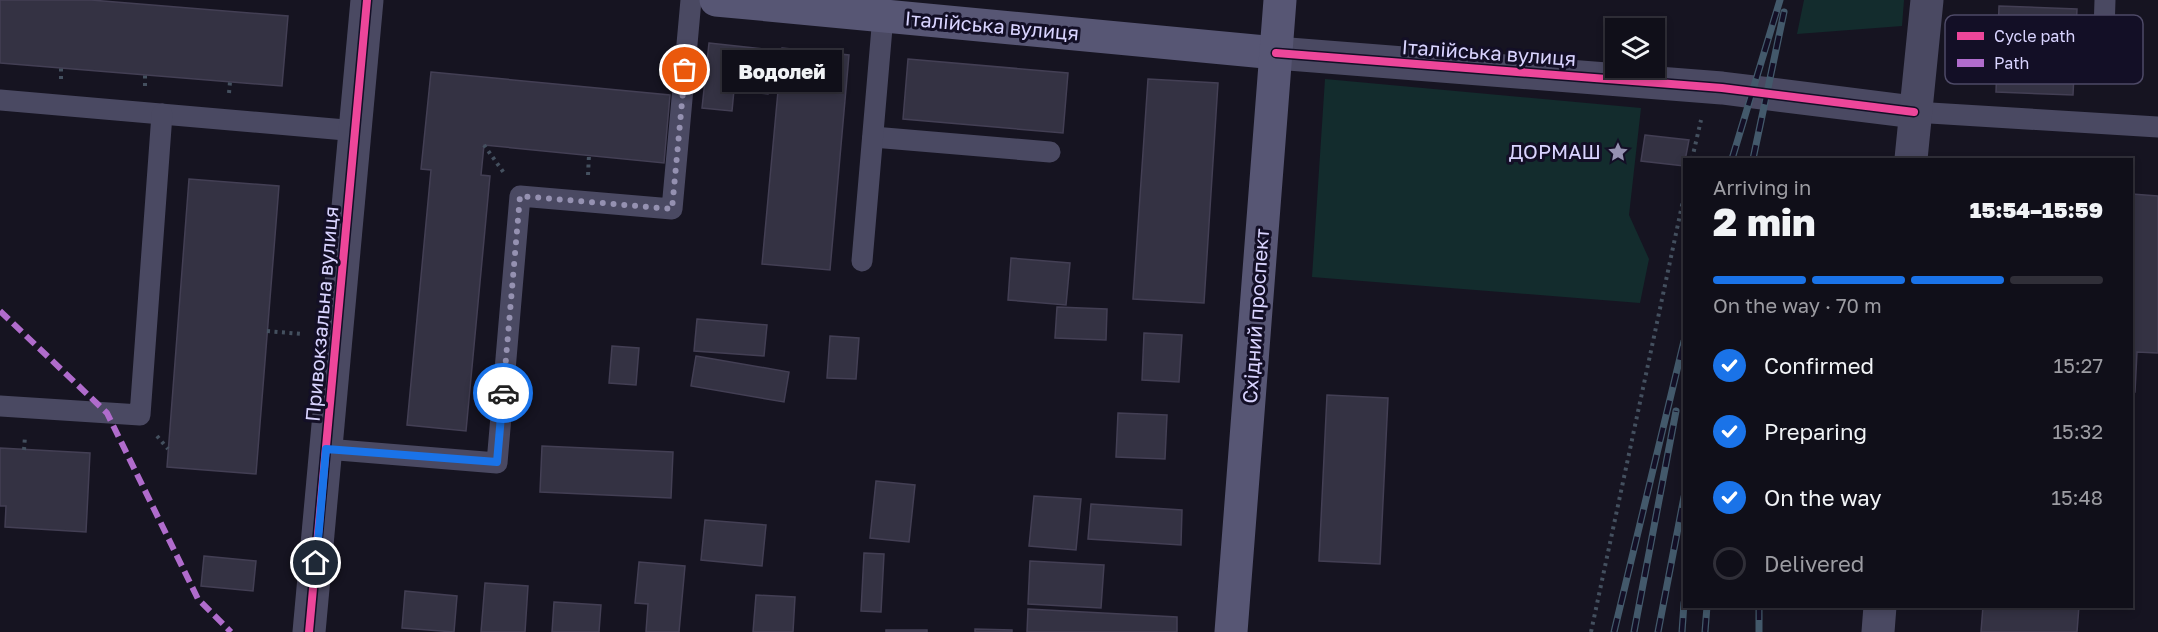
<!DOCTYPE html>
<meta charset="utf-8">
<style>
:root{--surface:#100f19;--page:#191822;--text:#f1f3f6;--muted:#9c9ca2;--line:#302f38;--accent:#1a73e8}
body{margin:0;font-family:"Golos Text",sans-serif;background:var(--page);color:var(--text);height:100vh;display:flex;flex-direction:column;font-size:22px;white-space:nowrap}
*{box-sizing:border-box;margin:0}
p{font-size:20px;color:var(--muted)}
.icon{flex:none;width:33px;height:33px;fill:none;stroke:currentColor;stroke-width:2;stroke-linecap:round;stroke-linejoin:round}
.map{position:relative;flex:1;overflow:hidden}
.sheet{position:absolute;left:1683px;top:158px;width:450px;height:450px;display:flex;flex-direction:column;background:var(--surface);border-radius:0px;box-shadow:0 3px 9px #0003,0 0 0 2px var(--line)}
.sheet>*{flex:none}
.fabs{position:absolute;left:1605px;top:18px;display:grid;gap:12px}
.fabs a{display:grid;place-items:center;width:60px;height:60px;border-radius:0px;background:var(--surface);box-shadow:0 3px 9px #0003,0 0 0 2px var(--line);font-size:30px}
.pin{position:absolute;display:grid;place-items:center;width:51px;height:51px;color:#fff;margin:-26px;border:3px solid #fff;border-radius:50%;box-shadow:0 2px 6px #0007}
.courier{position:absolute;display:grid;place-items:center;width:60px;height:60px;margin:-30px;border:4px solid #1a73e8;border-radius:50%;background:#fff;color:#222;box-shadow:0 2px 8px #0007}
.bubble{position:absolute;height:42px;border-radius:0px;background:var(--surface);box-shadow:0 3px 9px #0003,0 0 0 2px var(--line);font-size:20px;font-weight:800;line-height:42px;text-align:center}
.summary em{font-style:normal;font-weight:800}
.summary div{display:flex;flex-direction:column-reverse}
.summary{display:flex;align-items:center;justify-content:space-between;height:102px;padding:0 30px}
h1{font-size:39px;font-weight:800;line-height:45px}
.bar{display:grid;grid-template-columns:repeat(4,1fr);gap:9px 6px;align-content:center;height:72px;padding:0 30px}
.bar i{height:8px;border-radius:4px;background:var(--line)}
.bar .selected{background:var(--accent)}
.bar p{grid-column:span 4}
ol{padding:0 30px;list-style:none}
li{display:flex;align-items:center;gap:18px;height:66px}
li p{margin-inline-start:auto}
li .icon{padding:6px;border-radius:50%;background:var(--accent);color:#fff;stroke-width:4}
li:last-child{color:var(--muted)}
li i{width:33px;height:33px;border:3px solid var(--line);border-radius:50%}
.map>svg:first-child{display:block}
.green{fill:#132c2d}
.building{fill:#343243;stroke:#433f54;stroke-width:1.5}
.lines{fill:none;stroke-linecap:round;stroke-linejoin:round}
.path{stroke:#44505f;stroke-width:4;stroke-dasharray:3 4.5;stroke-linecap:butt}
.service{stroke:#4a4962;stroke-width:21}
.minor{stroke:#4a4962;stroke-width:33}
.tertiary{stroke:#4a4962;stroke-width:33}
.secondary{stroke:#575674;stroke-width:33}
.rail-casing{stroke:#43596b;stroke-width:7}
.rail{stroke:#130f26;stroke-width:4.5;stroke-dasharray:14;stroke-linecap:butt}
.quiet{stroke:#b06ccc;stroke-width:6;stroke-dasharray:12 6;stroke-linecap:butt}
.cycleway-casing{stroke:#130f26;stroke-width:11}
.cycleway{stroke:#ed469a;stroke-width:8}
.done{stroke:#9591b1;stroke-width:6;stroke-dasharray:0 10.8}
.route{stroke:#1a73e8;stroke-width:8}
.labels{text-anchor:middle;stroke-width:6;stroke-linejoin:round;paint-order:stroke}
.street-label{font-size:20px;fill:#d9d4ff;stroke:#130f26}
.poi-label{font-size:20px;fill:#d9d4ff;stroke:#130f26;text-anchor:end}
.key{fill:#130f26;stroke:#4e4a67;stroke-width:1.5}
.key-label{font-size:16px;fill:#d9d4ff}
</style>
<div class="map">
<svg width="2158" height="632" viewBox="0 0 2158 632">
<rect width="100%" height="100%" fill="#161421"/>
<g class="green">
<polygon points="1804,0 1904,0 1902,26 1797,34"/>
<polygon points="1325,79 1641,108 1629,215 1649,259 1640,303 1312,277"/>
</g>
<g class="building">
<polygon points="0,0 91,0 288,16 282,86 0,63"/>
<polygon points="1999,6 2077,9 2073,95 1996,92"/>
<polygon points="709,43 772,50 768,94 734,90 732,111 702,108"/>
<polygon points="782,48 849,55 830,270 762,264"/>
<polygon points="908,59 1068,73 1063,133 903,119"/>
<polygon points="431,72 670,95 664,163 484,145 481,175 490,176 466,431 407,425 431,170 421,169"/>
<polygon points="1148,79 1218,83 1204,303 1133,299"/>
<polygon points="1645,135 1689,140 1684,166 1641,161"/>
<polygon points="189,179 279,186 256,474 167,467"/>
<polygon points="2132,194 2158,196 2158,353 2137,352 2135,392 2132,392"/>
<polygon points="1011,258 1070,263 1066,305 1008,300"/>
<polygon points="1057,307 1107,309 1106,340 1055,338"/>
<polygon points="697,319 767,325 764,356 694,351"/>
<polygon points="1144,333 1182,335 1179,382 1142,380"/>
<polygon points="830,336 859,338 856,379 827,378"/>
<polygon points="612,346 639,348 636,385 609,383"/>
<polygon points="696,356 789,372 784,402 691,386"/>
<polygon points="1327,395 1388,398 1380,564 1319,561"/>
<polygon points="1118,413 1167,415 1165,459 1116,457"/>
<polygon points="542,446 673,452 671,498 540,492"/>
<polygon points="0,448 90,453 86,532 5,527 6,506 0,506"/>
<polygon points="876,481 915,485 909,542 870,538"/>
<polygon points="1034,496 1081,499 1076,550 1029,546"/>
<polygon points="1091,504 1182,510 1181,545 1088,539"/>
<polygon points="705,520 766,525 762,566 701,560"/>
<polygon points="864,553 884,554 881,612 861,611"/>
<polygon points="204,556 256,561 253,591 201,586"/>
<polygon points="1030,561 1104,565 1101,608 1028,604"/>
<polygon points="639,562 685,566 679,632 646,632 648,604 635,603"/>
<polygon points="485,583 528,586 525,632 481,632"/>
<polygon points="405,591 457,596 454,632 402,628"/>
<polygon points="756,595 795,597 793,632 753,632"/>
<polygon points="554,602 601,605 599,632 552,632"/>
<polygon points="1983,606 2079,606 2077,632 1981,632"/>
<polygon points="1028,609 1177,617 1177,632 1027,632"/>
<polygon points="975,629 1012,630 1012,632 975,632"/>
<rect x="886" y="630" width="41" height="2"/>
</g>
<g class="lines">
<g class="path">
<polyline points="61,79 61,68"/>
<polyline points="145,86 145,75"/>
<polyline points="229,93 230,82"/>
<polyline points="484,145 504,173"/>
<polyline points="1692,159 1701,120"/>
<polyline points="588,175 589,155"/>
<polyline points="267,331 302,334"/>
<polyline points="157,436 168,449"/>
<polyline points="24,450 25,436"/>
<polyline points="1591,632 1684,196"/>
</g>
<g class="service">
<polyline points="2103,64 2105,0"/>
<polyline points="0,100 357,131"/>
<polyline points="1914,112 2158,127"/>
<polyline points="873,137 1050,152"/>
<polyline points="862,261 883,16"/>
<polyline points="0,406 140,415 162,114"/>
<polyline points="326,449 497,463 520,196 672,209 691,0"/>
</g>
<polyline class="minor" points="309,632 367,0"/>
<g class="tertiary">
<polyline points="1276,53 1722,88 1914,112"/>
<polyline points="1911,159 1927,0"/>
<polyline points="1878,632 1880,606"/>
</g>
<g class="secondary">
<polyline points="716,0 1276,53"/>
<polyline points="1231,632 1280,0"/>
</g>
<g class="rail-casing">
<g id="rail">
<polyline points="1732,159 1780,0"/>
<polyline points="1753,159 1784,12"/>
<polyline points="1759,606 1759,632"/>
<polyline points="1614,632 1684,341"/>
<polyline points="1634,632 1676,411"/>
<polyline points="1658,632 1684,497"/>
<polyline points="1682,632 1684,603"/>
<polyline points="1705,632 1707,606"/>
</g>
</g>
<use href="#rail" class="rail"/>
<polyline class="quiet" points="0,311 107,413 198,599 231,632"/>
<g class="cycleway-casing">
<g id="cycleway">
<polyline points="1276,53 1722,88 1914,112"/>
<polyline points="309,632 367,0"/>
</g>
</g>
<use href="#cycleway" class="cycleway"/>
</g>
<g class="lines">
<polyline class="done" points="503,393 520,196 672,209 685,70"/>
<polyline class="route" points="316,563 326,449 497,462 503,393"/>
</g>
<defs>
<g id="sight-bare" transform="scale(1.62)"><path d="M0-6L1.8-2.2L6-1.7L2.9 1.2L3.7 5.4L0 3.3L-3.7 5.4L-2.9 1.2L-6-1.7L-1.8-2.2Z" fill="#9591b1" stroke="#130f26" stroke-width="2.5" paint-order="stroke"/></g>
</defs>
<g fill-rule="evenodd">
<use href="#sight-bare" x="1618" y="152"/>
</g>
<g class="labels">
<g class="street-label">
<text transform="translate(992 26) rotate(5)" y="7">Італійська вулиця</text>
<text transform="translate(1489 53) rotate(4)" y="7">Італійська вулиця</text>
<text transform="translate(322 314) rotate(-85)" y="7">Привокзальна вулиця</text>
<text transform="translate(1256 316) rotate(-86)" y="7">Східний проспект</text>
</g>
<g class="poi-label">
<text x="1601" y="159">ДОРМАШ</text>
</g>
</g>
<rect x="1945" y="15" width="198" height="69" rx="9" class="key"/>
<rect x="1957" y="32" width="27" height="8" fill="#ed469a"/>
<rect x="1957" y="59" width="27" height="8" fill="#b06ccc"/>
<g class="key-label">
<text x="1994" y="42">Cycle path</text>
<text x="1994" y="69">Path</text>
</g>
</svg>
<div class="fabs">
<a><svg class="icon" aria-label="layers" viewBox="0 0 24 24"><path d="M12 4l9 5-9 5-9-5zM3 14l9 5 9-5"/></svg></a>
</div>
<div class="pin" style="left:685px;top:70px;background:#ea580c"><svg class="icon" aria-label="bag" viewBox="0 0 24 24"><path d="M5 8h14l-1 12H6zM9 8a3 3 0 0 1 6 0"/></svg></div>
<div class="pin" style="left:316px;top:563px;background:#1f2937"><svg class="icon" aria-label="home" viewBox="0 0 24 24"><path d="M3 11l9-7 9 7M6 9v11h12V9"/></svg></div>
<div class="courier" style="left:503px;top:393px"><svg class="icon" aria-label="car" viewBox="0 0 24 24"><path d="M5 17H2v-5l4-1 3-4h7l3 4 3 1v5h-3M9 17h6M6 11h13"/><circle cx="7" cy="17" r="2"/><circle cx="17" cy="17" r="2"/></svg></div>
<div class="bubble" style="left:722px;top:50px;width:120px">Водолей</div>
<section class="sheet">
<div class="summary"><div><h1>2 min</h1><p>Arriving in</p></div><em>15:54–15:59</em></div>
<div class="bar"><i class="selected"></i><i class="selected"></i><i class="selected"></i><i></i><p>On the way · 70 m</p></div>
<ol>
<li><svg class="icon" aria-label="check" viewBox="0 0 24 24"><path d="M5 12l5 5 9-10"/></svg>Confirmed<p>15:27</p></li>
<li><svg class="icon" aria-label="check" viewBox="0 0 24 24"><path d="M5 12l5 5 9-10"/></svg>Preparing<p>15:32</p></li>
<li><svg class="icon" aria-label="check" viewBox="0 0 24 24"><path d="M5 12l5 5 9-10"/></svg>On the way<p>15:48</p></li>
<li><i></i>Delivered</li>
</ol>
</section>
</div>
